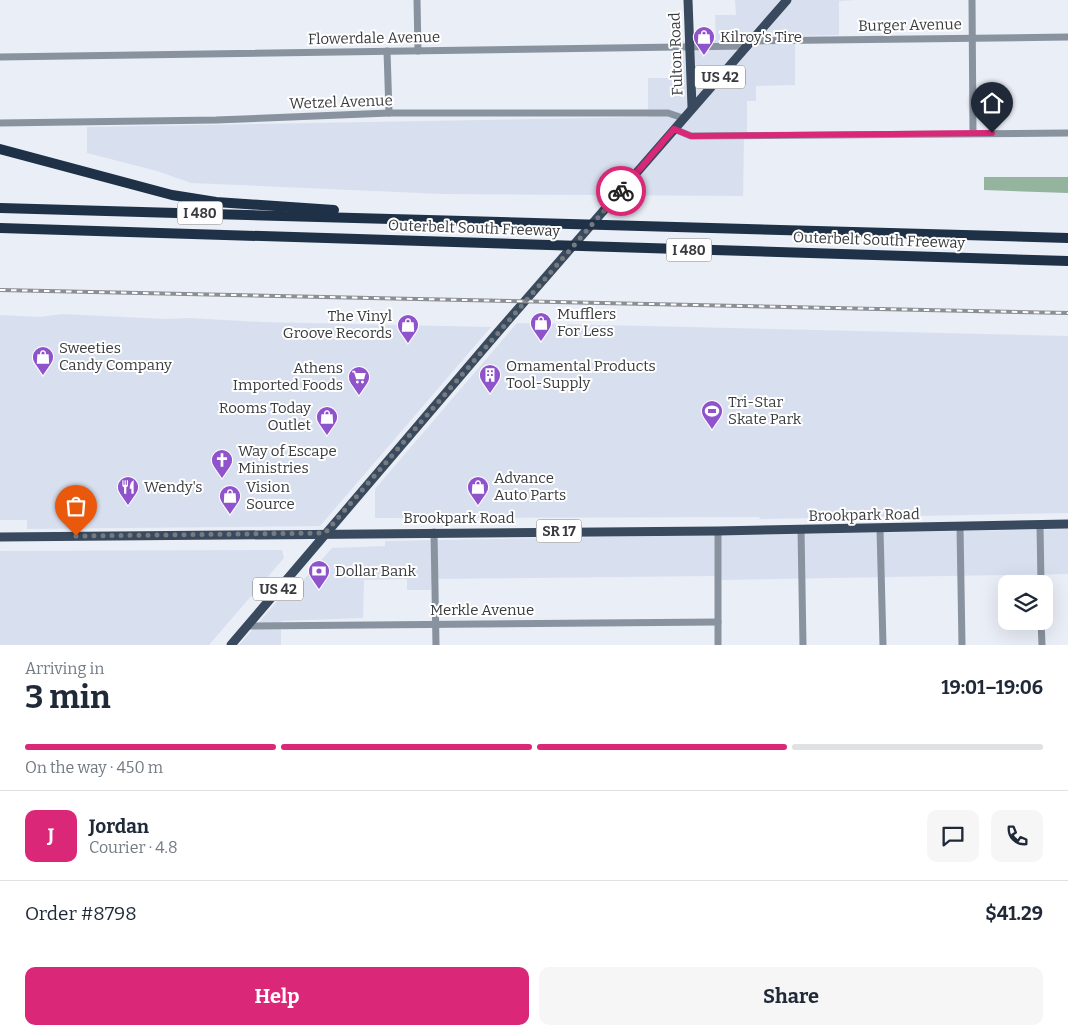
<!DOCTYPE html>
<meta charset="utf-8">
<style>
:root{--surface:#fff;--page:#f6f6f7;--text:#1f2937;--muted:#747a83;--line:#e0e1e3;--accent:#db2777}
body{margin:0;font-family:Bitter,serif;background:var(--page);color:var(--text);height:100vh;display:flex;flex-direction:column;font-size:19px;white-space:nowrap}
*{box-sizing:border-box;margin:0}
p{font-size:16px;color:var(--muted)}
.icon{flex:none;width:28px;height:28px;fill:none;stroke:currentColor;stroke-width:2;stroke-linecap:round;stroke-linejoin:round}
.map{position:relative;height:645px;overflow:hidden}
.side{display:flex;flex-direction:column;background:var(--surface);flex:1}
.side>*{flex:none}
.tools{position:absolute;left:998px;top:575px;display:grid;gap:10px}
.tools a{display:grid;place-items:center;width:55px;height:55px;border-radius:10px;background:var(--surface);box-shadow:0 5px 20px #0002;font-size:25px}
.pin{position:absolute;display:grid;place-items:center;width:42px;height:42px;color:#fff;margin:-51px -21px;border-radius:50% 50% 50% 0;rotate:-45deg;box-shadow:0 0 5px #0007}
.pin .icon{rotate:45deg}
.courier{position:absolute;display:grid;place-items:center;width:50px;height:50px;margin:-25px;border:4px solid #db2777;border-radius:50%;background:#fff;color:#222;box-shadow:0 1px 6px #0007}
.overview em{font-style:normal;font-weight:700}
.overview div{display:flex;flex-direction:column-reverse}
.overview{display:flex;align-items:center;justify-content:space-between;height:85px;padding:0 25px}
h1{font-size:32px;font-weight:700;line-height:38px}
.bar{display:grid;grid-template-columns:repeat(4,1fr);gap:8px 5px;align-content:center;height:60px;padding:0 25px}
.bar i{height:6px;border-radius:4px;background:var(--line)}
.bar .selected{background:var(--accent)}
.bar p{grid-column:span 4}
.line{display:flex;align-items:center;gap:12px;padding:0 25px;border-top:1px solid var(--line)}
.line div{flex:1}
.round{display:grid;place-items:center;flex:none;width:52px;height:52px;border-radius:10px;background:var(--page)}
.cta{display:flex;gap:10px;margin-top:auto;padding:10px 25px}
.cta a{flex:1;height:58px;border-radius:10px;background:var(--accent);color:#fff;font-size:20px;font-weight:700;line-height:58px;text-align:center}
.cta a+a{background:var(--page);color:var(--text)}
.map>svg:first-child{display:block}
.built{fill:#d8e0ef}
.forest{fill:#94b49d}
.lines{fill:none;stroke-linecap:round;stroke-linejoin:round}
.minor{stroke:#89939f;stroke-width:7}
.major{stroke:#394a5e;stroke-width:9}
.highway{stroke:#1e3147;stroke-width:10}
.rail-casing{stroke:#8b8e93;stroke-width:4}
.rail{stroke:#fff;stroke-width:2;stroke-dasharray:5.5;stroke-linecap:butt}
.done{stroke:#777a7f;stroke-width:5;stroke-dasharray:0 9}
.route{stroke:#db2777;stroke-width:6}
.labels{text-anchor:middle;stroke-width:4;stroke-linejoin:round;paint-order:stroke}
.shield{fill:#fff;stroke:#747678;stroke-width:1}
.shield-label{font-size:14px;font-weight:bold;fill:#393b3e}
.street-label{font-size:15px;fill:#393b3e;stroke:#fff}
.poi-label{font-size:15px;fill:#393b3e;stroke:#fff;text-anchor:start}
</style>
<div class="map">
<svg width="1068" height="645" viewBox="0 0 1068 645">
<rect width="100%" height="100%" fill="#eaeef7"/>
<g class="built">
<polygon points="735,0 856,0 839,1 839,35 795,36 795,85 756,86 756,101 747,101 747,138 744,138 743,196 442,194 191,183 157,171 87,153 87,127 648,117 648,78 682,78 682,41 716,40 715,15 736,15"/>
<polygon points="62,314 165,319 189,318 262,322 491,327 320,526 27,529 27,520 0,520 0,315 40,317"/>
<polygon points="517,323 1068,336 1068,513 760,519 759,517 375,518 375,489"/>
<polygon points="1068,529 1068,574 722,580 713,576 432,579 431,590 407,590 407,579 364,580 363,618 281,621 281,645 239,645 280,598 288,601 289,596 332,548 385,546 385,541"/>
<polygon points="282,550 284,558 209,645 0,645 0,551"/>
</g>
<polygon class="forest" points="984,177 1068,177 1068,193 984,190"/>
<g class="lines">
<g class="minor">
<polyline points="417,0 418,51"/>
<polyline points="972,0 973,133"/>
<polyline points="752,41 1068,37"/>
<polyline points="387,51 389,113"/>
<polyline points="0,57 748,46"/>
<polyline points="0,123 216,120 389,113 668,113 683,118"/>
<polyline points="674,129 691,136 1068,133"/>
<polyline points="1040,525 1041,584"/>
<polyline points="960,527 962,645"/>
<polyline points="801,529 803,645"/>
<polyline points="880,529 883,645"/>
<polyline points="718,531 718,645"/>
<polyline points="434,532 436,645"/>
<polyline points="1041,621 1042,645"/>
<polyline points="247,626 718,622"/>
</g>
<g class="major">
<polyline points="688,0 692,107"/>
<polyline points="0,537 718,531 1068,524"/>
<polyline points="231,645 497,333 787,0"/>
</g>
<g class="highway">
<polyline points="0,149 172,195 216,202 334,210"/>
<polyline points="0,208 1068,238"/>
<polyline points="0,228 1068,261"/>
</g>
<g class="rail-casing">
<polyline id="rail" points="0,290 1068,313"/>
</g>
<use href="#rail" class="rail"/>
</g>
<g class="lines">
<polyline class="done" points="76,536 325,533 621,191"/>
<polyline class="route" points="621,191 674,129 691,136 992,133"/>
</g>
<defs>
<g id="shop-pin" transform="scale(1.125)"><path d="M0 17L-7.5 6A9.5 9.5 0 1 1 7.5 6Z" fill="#8f54cb" stroke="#fff"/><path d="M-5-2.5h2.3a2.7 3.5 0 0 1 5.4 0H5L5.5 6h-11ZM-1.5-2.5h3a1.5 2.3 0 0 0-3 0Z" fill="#fff"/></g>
<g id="building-pin" transform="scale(1.125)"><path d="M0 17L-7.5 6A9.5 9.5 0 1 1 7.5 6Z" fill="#8f54cb" stroke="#fff"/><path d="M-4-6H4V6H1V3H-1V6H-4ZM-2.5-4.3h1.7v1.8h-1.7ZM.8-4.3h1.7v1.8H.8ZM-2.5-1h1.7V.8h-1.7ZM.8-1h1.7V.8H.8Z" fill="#fff"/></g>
<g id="supermarket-pin" transform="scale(1.125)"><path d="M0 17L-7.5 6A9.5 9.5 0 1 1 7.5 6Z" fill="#8f54cb" stroke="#fff"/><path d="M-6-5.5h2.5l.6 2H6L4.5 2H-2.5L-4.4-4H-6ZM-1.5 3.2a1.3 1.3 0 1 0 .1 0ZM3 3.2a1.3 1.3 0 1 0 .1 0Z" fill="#fff"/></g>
<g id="stadium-pin" transform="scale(1.125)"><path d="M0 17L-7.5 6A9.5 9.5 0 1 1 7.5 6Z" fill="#8f54cb" stroke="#fff"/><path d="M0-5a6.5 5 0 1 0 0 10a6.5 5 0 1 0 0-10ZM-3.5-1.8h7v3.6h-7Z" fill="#fff"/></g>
<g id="church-pin" transform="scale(1.125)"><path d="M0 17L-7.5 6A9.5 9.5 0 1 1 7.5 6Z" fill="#8f54cb" stroke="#fff"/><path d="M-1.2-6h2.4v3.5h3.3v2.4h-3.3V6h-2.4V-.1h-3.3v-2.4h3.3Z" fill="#fff"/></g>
<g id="restaurant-pin" transform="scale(1.125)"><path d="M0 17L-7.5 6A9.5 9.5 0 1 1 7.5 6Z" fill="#8f54cb" stroke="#fff"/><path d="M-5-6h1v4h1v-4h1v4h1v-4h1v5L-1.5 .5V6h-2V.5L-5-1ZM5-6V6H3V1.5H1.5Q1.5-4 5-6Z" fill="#fff"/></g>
<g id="bank-pin" transform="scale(1.125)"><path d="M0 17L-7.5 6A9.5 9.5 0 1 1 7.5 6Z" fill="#8f54cb" stroke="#fff"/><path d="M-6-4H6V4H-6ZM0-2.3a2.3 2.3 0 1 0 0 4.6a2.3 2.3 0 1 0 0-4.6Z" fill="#fff"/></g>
</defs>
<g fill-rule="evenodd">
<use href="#shop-pin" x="704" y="37"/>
<use href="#shop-pin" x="541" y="323"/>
<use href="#shop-pin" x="408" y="325"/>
<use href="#shop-pin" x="43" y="357"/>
<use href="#building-pin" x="490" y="375"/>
<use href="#supermarket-pin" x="359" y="377"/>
<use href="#stadium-pin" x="712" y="411"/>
<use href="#shop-pin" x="327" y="417"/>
<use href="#church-pin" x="222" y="460"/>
<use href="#restaurant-pin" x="128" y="487"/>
<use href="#shop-pin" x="478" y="487"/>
<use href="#shop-pin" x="230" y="496"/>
<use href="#bank-pin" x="319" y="571"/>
</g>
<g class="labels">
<g class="shield">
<rect x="695" y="65.5" width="50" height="23" rx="4"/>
<rect x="177.5" y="201.5" width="45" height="23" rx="4"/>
<rect x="666.5" y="238.5" width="45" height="23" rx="4"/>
<rect x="536.5" y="519.5" width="45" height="23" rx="4"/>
<rect x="253" y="577.5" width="50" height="23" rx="4"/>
</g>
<g class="shield-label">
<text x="720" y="82">US 42</text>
<text x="200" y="218">I 480</text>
<text x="689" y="255">I 480</text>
<text x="559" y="536">SR 17</text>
<text x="278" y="594">US 42</text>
</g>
<g class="street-label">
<text transform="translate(910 25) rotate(-1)" y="5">Burger Avenue</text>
<text transform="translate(374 38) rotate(-1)" y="5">Flowerdale Avenue</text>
<text transform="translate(676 54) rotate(-92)" y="5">Fulton Road</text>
<text transform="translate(341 102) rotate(-2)" y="5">Wetzel Avenue</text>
<text transform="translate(474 228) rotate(2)" y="5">Outerbelt South Freeway</text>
<text transform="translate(879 240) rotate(2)" y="5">Outerbelt South Freeway</text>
<text transform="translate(864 515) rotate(-1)" y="5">Brookpark Road</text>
<text x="459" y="523">Brookpark Road</text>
<text x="482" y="615">Merkle Avenue</text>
</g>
<g class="poi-label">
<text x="720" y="42">Kilroy's Tire</text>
<text x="557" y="319">Mufflers<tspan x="557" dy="17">For Less</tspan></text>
<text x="392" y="321" text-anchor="end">The Vinyl<tspan x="392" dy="17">Groove Records</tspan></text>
<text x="59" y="353">Sweeties<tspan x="59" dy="17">Candy Company</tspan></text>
<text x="506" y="371">Ornamental Products<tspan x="506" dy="17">Tool-Supply</tspan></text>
<text x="343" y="373" text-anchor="end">Athens<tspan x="343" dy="17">Imported Foods</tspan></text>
<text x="728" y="407">Tri-Star<tspan x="728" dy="17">Skate Park</tspan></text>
<text x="311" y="413" text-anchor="end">Rooms Today<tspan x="311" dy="17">Outlet</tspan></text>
<text x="238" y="456">Way of Escape<tspan x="238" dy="17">Ministries</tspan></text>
<text x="494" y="483">Advance<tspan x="494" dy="17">Auto Parts</tspan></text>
<text x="144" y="492">Wendy's</text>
<text x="246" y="492">Vision<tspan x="246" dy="17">Source</tspan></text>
<text x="335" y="576">Dollar Bank</text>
</g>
</g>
</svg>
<div class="tools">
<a><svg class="icon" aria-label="layers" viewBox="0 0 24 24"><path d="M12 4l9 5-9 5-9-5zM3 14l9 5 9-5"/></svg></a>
</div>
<div class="pin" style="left:76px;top:536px;background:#ea580c"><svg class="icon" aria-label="bag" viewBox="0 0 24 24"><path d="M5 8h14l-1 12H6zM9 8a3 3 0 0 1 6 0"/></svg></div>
<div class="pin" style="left:992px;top:133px;background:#1f2937"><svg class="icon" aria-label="home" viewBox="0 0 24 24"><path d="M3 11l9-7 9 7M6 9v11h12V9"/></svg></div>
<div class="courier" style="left:621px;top:191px"><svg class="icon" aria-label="bike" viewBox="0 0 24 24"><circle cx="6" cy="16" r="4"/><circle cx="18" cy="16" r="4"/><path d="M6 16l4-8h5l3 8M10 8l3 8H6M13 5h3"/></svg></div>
</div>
<section class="side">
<div class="overview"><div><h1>3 min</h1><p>Arriving in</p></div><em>19:01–19:06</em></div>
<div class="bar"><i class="selected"></i><i class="selected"></i><i class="selected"></i><i></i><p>On the way · 450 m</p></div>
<div class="line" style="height:90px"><b class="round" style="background:var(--accent);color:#fff">J</b><div><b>Jordan</b><p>Courier · 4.8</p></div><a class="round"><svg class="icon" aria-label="chat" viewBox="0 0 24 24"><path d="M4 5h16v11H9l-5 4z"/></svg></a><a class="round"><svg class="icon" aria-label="phone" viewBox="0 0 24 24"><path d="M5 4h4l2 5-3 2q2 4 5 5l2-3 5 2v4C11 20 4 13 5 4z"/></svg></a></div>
<div class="line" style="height:65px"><div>Order #8798</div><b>$41.29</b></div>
<div class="cta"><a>Help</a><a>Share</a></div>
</section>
